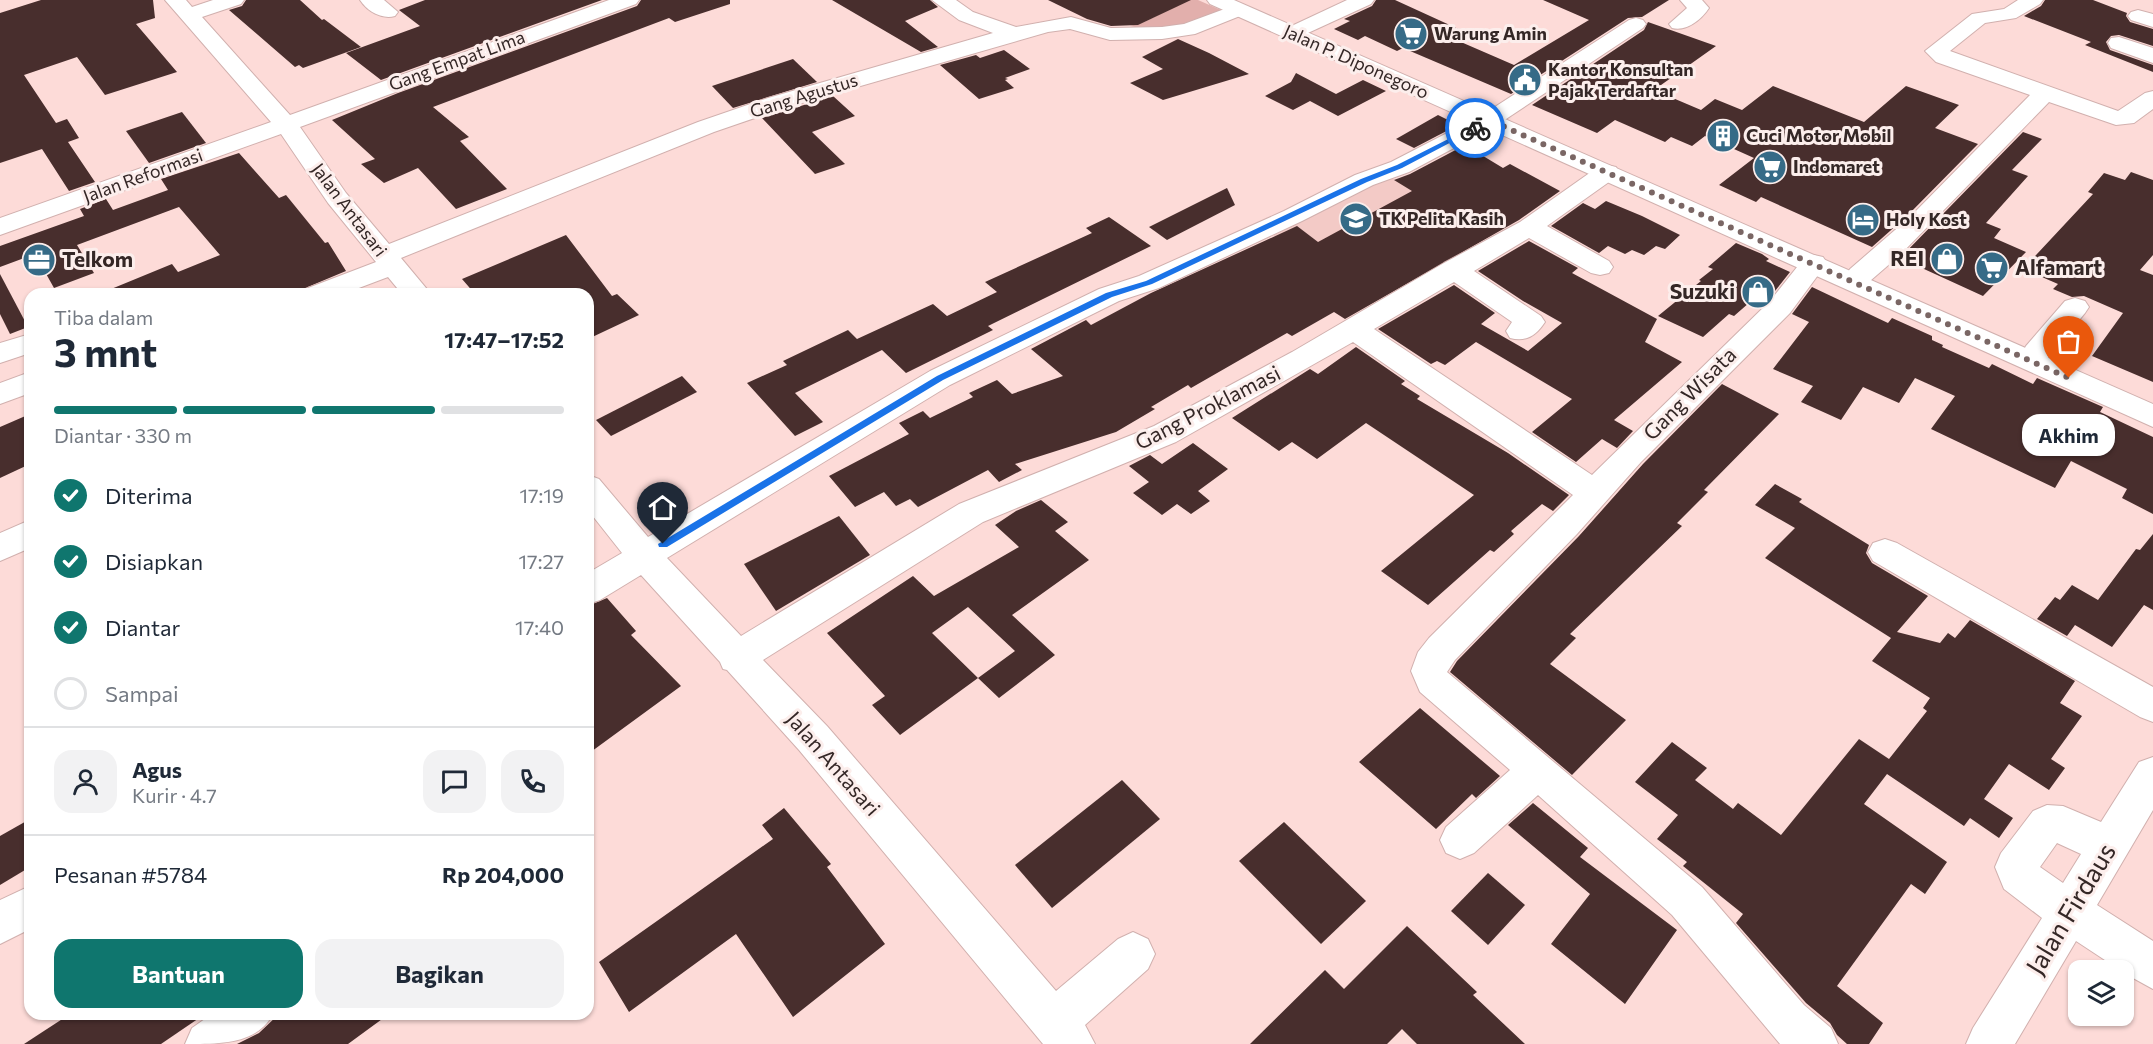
<!DOCTYPE html>
<html lang="id">
<meta charset="utf-8">
<style>
:root{--surface:#fff;--page:#f2f2f3;--text:#1f2937;--muted:#747a83;--line:#e0e1e3;--accent:#0f766e}
body{margin:0;font-family:Commissioner,sans-serif;background:var(--page);color:var(--text);height:100vh;display:flex;flex-direction:column;font-size:22px;white-space:nowrap}
*{box-sizing:border-box;margin:0}
p{font-size:20px;color:var(--muted)}
.icon{flex:none;width:33px;height:33px;fill:none;stroke:currentColor;stroke-width:2;stroke-linecap:round;stroke-linejoin:round}
.map{position:relative;flex:1;overflow:hidden}
.side{position:absolute;left:24px;top:288px;width:570px;height:732px;display:flex;flex-direction:column;background:var(--surface);border-radius:18px;box-shadow:0 2px 4px #0004}
.side>*{flex:none}
.controls{position:absolute;left:2068px;top:960px;display:grid;gap:12px}
.controls a{display:grid;place-items:center;width:66px;height:66px;border-radius:12px;background:var(--surface);box-shadow:0 2px 4px #0004;font-size:30px}
.pin{position:absolute;display:grid;place-items:center;width:51px;height:51px;color:#fff;margin:-62px -26px;border-radius:50% 50% 50% 0;rotate:-45deg;box-shadow:0 0 6px #0007}
.pin .icon{rotate:45deg}
.courier{position:absolute;display:grid;place-items:center;width:60px;height:60px;margin:-30px;border:4px solid #1a73e8;border-radius:50%;background:#fff;color:#222;box-shadow:0 2px 8px #0007}
.bubble{position:absolute;height:42px;border-radius:18px;background:var(--surface);box-shadow:0 2px 4px #0004;font-size:20px;font-weight:700;line-height:42px;text-align:center}
.summary em{font-style:normal;font-weight:700}
.summary div{display:flex;flex-direction:column-reverse}
.summary{display:flex;align-items:center;justify-content:space-between;height:102px;padding:0 30px}
h1{font-size:39px;font-weight:700;line-height:45px}
.bar{display:grid;grid-template-columns:repeat(4,1fr);gap:9px 6px;align-content:center;height:72px;padding:0 30px}
.bar i{height:8px;border-radius:4px;background:var(--line)}
.bar .on{background:var(--accent)}
.bar p{grid-column:span 4}
.line{display:flex;align-items:center;gap:15px;padding:0 30px;border-top:2px solid var(--line)}
.line div{flex:1}
.round{display:grid;place-items:center;flex:none;width:63px;height:63px;border-radius:18px;background:var(--page)}
ol{padding:0 30px;list-style:none}
li{display:flex;align-items:center;gap:18px;height:66px}
li p{margin-inline-start:auto}
li .icon{padding:6px;border-radius:50%;background:var(--accent);color:#fff;stroke-width:4}
li:last-child{color:var(--muted)}
li i{width:33px;height:33px;border:3px solid var(--line);border-radius:50%}
.action{display:flex;gap:12px;margin-top:auto;padding:12px 30px}
.action a{flex:1;height:69px;border-radius:18px;background:var(--accent);color:#fff;font-size:24px;font-weight:700;line-height:69px;text-align:center}
.action a+a{background:var(--page);color:var(--text)}
.map>svg:first-child{display:block}
.built{fill:#f3cac6}
.green{fill:#e2afac}
.building{fill:#482e2d;fill-rule:evenodd}
.lines{fill:none;stroke-linecap:round;stroke-linejoin:round}
.minor-casing{stroke:#d1b0ae;stroke-width:2}
.major-casing{stroke:#d1b0ae;stroke-width:2}
.minor{fill:#fff;fill-rule:evenodd}
.major{fill:#fff;fill-rule:evenodd}
.route{fill:#1a73e8}
.done{stroke:#7a6664;stroke-width:6;stroke-dasharray:0 10.8}
.labels{text-anchor:middle;stroke-width:6;stroke-linejoin:round;paint-order:stroke}
.far-poi-label{font-size:18px;font-weight:bold;fill:#342726;stroke:#fceeec;text-anchor:start}
.far-street-label{font-size:18px;fill:#342726;stroke:#fceeec}
.poi-label{font-size:21px;font-weight:bold;fill:#342726;stroke:#fceeec;text-anchor:end}
.street-label{font-size:21px;fill:#342726;stroke:#fceeec}
.near-street-label{font-size:26px;fill:#342726;stroke:#fceeec}
</style>
<div class="map">
<svg width="2153" height="1044" viewBox="0 0 2153 1044">
<rect width="100%" height="100%" fill="#fddbd8"/>
<polygon class="built" points="1387,175 1437,204 1308,263 1272,234"/>
<path class="green" d="M1188,0H1198L1223,11C1194,25 1162,34 1130,26L1144,22Z"/>
<g class="building">
<polygon points="41,0 153,0 155,18 136,24 177,72 105,95 77,57 24,75 56,123 67,119 79,138 68,142 95,182 69,191 42,149 0,163 0,13"/>
<polygon points="246,0 300,0 322,20 324,19 361,47 303,68 299,65 295,67 229,10 242,6"/>
<polygon points="425,0 602,0 381,80 346,53 420,26 399,10"/>
<polygon points="641,0 730,0 730,4 675,22 669,18 433,107 469,137 460,141 507,189 456,209 418,168 384,183 361,164 375,159 332,120 398,93 637,6"/>
<polygon points="832,0 930,0 938,7 905,21 938,47 921,52"/>
<polygon points="1048,0 1191,0 1138,25 1111,26 1087,19"/>
<polygon points="1376,0 1395,0 1465,32 1454,39 1514,65 1589,20 1543,0 1669,0 1642,17 1628,18 1511,94 1403,48 1397,51 1365,36 1358,40 1334,29 1350,21 1344,19 1372,6"/>
<polygon points="2045,0 2093,0 2127,13 2126,16 2130,22 2153,29 2153,46 2119,35 2111,36 2106,42 2110,50 2153,65 2153,72 2085,45 2091,42 2024,16 2041,6"/>
<polygon points="1648,22 1716,46 1654,90 1701,110 1715,99 1742,110 1773,86 1864,122 1906,86 1959,105 1935,128 1978,144 1908,215 1872,247 1761,197 1756,202 1719,185 1754,158 1705,136 1692,146 1671,137 1665,142 1615,120 1597,133 1532,105 1644,30"/>
<polygon points="1178,39 1209,53 1249,74 1163,100 1130,83 1163,69 1142,57"/>
<polygon points="1004,50 1030,69 1005,78 1008,79 1005,80 1014,88 979,99 940,65 976,55 980,58"/>
<polygon points="793,59 817,82 733,108 712,86"/>
<polygon points="1296,73 1336,94 1363,80 1386,91 1338,116 1310,101 1293,110 1265,96 1291,82"/>
<polygon points="833,96 855,116 812,132 845,164 815,174 762,118"/>
<polygon points="182,112 206,143 149,163 126,131"/>
<polygon points="1438,115 1458,125 1414,148 1396,139"/>
<polygon points="2023,132 2042,139 2012,170 2028,176 1986,223 2001,229 1994,238 2026,252 1983,296 1900,258"/>
<polygon points="1465,145 1503,168 1510,164 1560,191 1519,220 1345,319 1334,312 1292,336 1287,333 1191,388 1188,385 1151,407 1155,409 1116,432 1015,464 1022,470 999,482 988,470 918,507 910,499 896,506 884,492 855,507 829,476 909,434 899,423 923,411 930,418 973,397 969,393 997,380 1012,394 1063,376 1031,349 1086,320 1091,325 1151,293 1297,226 1318,242 1412,191 1394,180 1410,174"/>
<polygon points="239,153 279,198 286,195 325,243 328,242 346,271 291,294 99,294 172,264 178,272 220,255 179,207 77,245 94,273 54,288 35,254 0,267 0,246 84,216 80,209 106,199 113,210 168,190 161,179"/>
<polygon points="2131,172 2153,180 2153,255 2140,270 2153,275 2153,382 2092,356 2123,313 2084,296 2072,297 2053,289 2058,284 2023,269 2093,194 2088,192 2104,173 2125,180"/>
<polygon points="1227,188 1235,205 1167,240 1149,227"/>
<polygon points="1606,201 1642,216 1680,235 1665,249 1656,246 1644,255 1632,250 1625,254 1608,246 1599,253 1551,226 1583,203 1595,209"/>
<polygon points="1109,217 1151,246 988,326 993,330 906,373 882,350 795,393 823,422 795,436 747,383 787,365 783,361 848,330 857,339 933,304 947,316 997,292 985,282 1092,233 1086,228"/>
<polygon points="566,235 612,296 617,294 639,315 588,339 588,294 475,294 462,279"/>
<polygon points="1529,241 1578,268 1572,273 1657,319 1645,342 1682,362 1614,420 1633,431 1617,448 1602,439 1576,462 1532,432 1572,399 1476,342 1445,365 1437,361 1431,364 1378,329 1454,285 1495,313 1481,324 1528,351 1562,323 1523,301 1478,271"/>
<polygon points="1736,243 1762,254 1769,259 1766,261 1790,272 1771,296 1765,289 1734,316 1729,314 1703,337 1658,316 1701,281 1699,280 1713,269 1708,267"/>
<polygon points="0,274 28,327 10,334 0,314"/>
<polygon points="1812,287 1888,323 1892,318 1932,336 1932,340 1943,345 1942,347 1989,368 1992,364 2033,384 2037,378 2103,407 2100,412 2153,437 2153,514 2122,498 2127,489 2071,461 2055,488 1931,429 1955,396 1915,378 1899,403 1863,387 1841,420 1801,402 1813,386 1773,369 1809,322 1792,314"/>
<polygon points="1356,347 1405,381 1401,384 1420,396 1417,399 1508,453 1569,495 1553,511 1542,504 1511,531 1514,534 1494,552 1490,550 1428,605 1381,571 1474,495 1366,423 1317,459 1292,442 1279,451 1232,418 1310,369 1318,374"/>
<polygon points="682,376 697,392 611,436 596,420"/>
<polygon points="1722,384 1779,414 1704,490 1708,492 1677,523 1682,526 1570,634 1576,638 1550,664 1626,720 1572,775 1450,672 1457,661 1579,536 1643,464"/>
<polygon points="30,414 30,464 0,478 0,427"/>
<polygon points="1193,443 1228,469 1198,491 1210,501 1191,514 1177,504 1162,515 1133,493 1149,482 1129,466 1150,455 1162,464"/>
<polygon points="1775,484 1802,499 1799,502 1869,545 1866,553 1872,563 1928,596 1897,632 1940,643 1948,633 1955,638 1970,620 2075,681 2060,703 2082,716 2051,759 2065,768 2049,790 2009,764 1984,799 2013,818 1999,838 1970,818 1964,826 1887,774 1864,804 1947,862 1925,894 1911,884 1837,986 1883,1023 1869,1044 1847,1044 1837,1035 1830,1023 1806,1003 1736,923 1743,914 1683,866 1687,862 1657,839 1678,815 1635,782 1672,742 1707,768 1695,780 1733,809 1738,803 1781,835 1859,739 1889,759 1927,711 1923,708 1930,698 1872,661 1891,638 1765,558 1795,528 1755,505"/>
<path d="M1041,500L1068,522L1055,531L1089,560L1012,615L1055,655L999,698L978,678L900,735L872,705L885,696L827,633L913,576L934,596L1019,547L995,525L1016,511ZM968,607L1015,651L978,678L932,633Z"/>
<polygon points="839,516 870,555 776,611 744,564"/>
<polygon points="2153,534 2153,610 2144,605 2112,647 2075,625 2067,636 2037,619 2055,597 2060,600 2072,585 2098,600 2136,549 2140,550"/>
<polygon points="607,598 636,631 631,635 681,686 588,754 588,606"/>
<polygon points="1420,708 1500,776 1476,798 1472,794 1436,829 1359,762"/>
<polygon points="1122,780 1160,819 1052,908 1015,865"/>
<polygon points="1533,803 1588,848 1580,857 1677,930 1625,1004 1551,944 1590,894 1508,825"/>
<polygon points="784,808 831,864 827,867 885,944 793,1017 736,934 629,1012 599,962 773,839 762,825"/>
<polygon points="30,819 30,867 0,885 0,836"/>
<polygon points="1284,822 1366,901 1321,944 1239,861"/>
<polygon points="1488,873 1525,905 1488,945 1451,911"/>
<polygon points="1407,926 1477,992 1473,995 1525,1044 1417,1044 1402,1029 1387,1044 1250,1044 1325,970 1344,989"/>
<polygon points="70,1014 205,1014 161,1044 24,1044"/>
<polygon points="279,1014 389,1014 348,1044 237,1044 259,1033"/>
</g>
<g class="lines">
<g class="minor-casing">
<g id="minor">
<polygon points="165,0 186,0 192,7 213,0 244,0 241,4 202,17 290,115 609,0 639,0 636,4 300,127 346,193 389,244 698,122 768,98 993,33 959,20 932,0 956,0 973,12 1016,27 1071,17 1111,28 1162,27 1184,24 1238,4 1245,6 1248,10 1245,14 1195,34 1162,39 1110,40 1070,29 1048,32 784,108 714,132 401,258 431,294 402,294 388,277 343,294 304,294 308,288 376,262 328,203 281,134 0,235 0,218 271,122"/>
<path d="M360,0H384L398,12L395,16C382,20 367,11 360,0Z"/>
<polygon points="1347,0 1374,0 1371,4 1297,38 1290,40 1283,38 1279,34 1283,30"/>
<path d="M1680,0H1702L1709,8C1701,20 1686,32 1672,28L1669,24L1687,8Z"/>
<polygon points="2018,0 2043,0 2040,4 2016,18 1985,23 1950,51 2118,111 2145,93 2153,91 2153,109 2134,123 2116,125 2049,102 1900,255 1870,281 1860,283 1850,281 1846,275 1850,269 1910,217 2030,95 1936,62 1925,51 1972,14 2004,9"/>
<polygon points="2138,10 2153,14 2153,27 2131,20 2128,16 2131,12"/>
<path d="M1636,18L1643,20L1646,24L1643,28L1497,125L1409,172L1373,185L1302,221L1159,288L1119,301L950,385L667,558L741,636L959,504L1154,426L1292,352L1444,263L1520,222L1598,167L1607,165L1616,167L1619,172L1616,177L1547,226L1609,261L1613,267L1609,273L1600,275L1591,273L1529,238L1474,271L1541,316L1545,322C1536,336 1526,342 1510,338L1506,331L1512,322L1454,282L1374,329L1592,475L1770,301L1805,257L1814,255L1823,257L1827,263L1790,313L1641,462L1577,534L1455,660L1447,672L1702,887L1804,1005L1831,1028L1838,1044H1780L1672,915L1538,795L1474,853L1460,859L1446,853L1440,840L1446,827L1510,770L1420,692L1411,671L1418,652L1429,638L1573,495L1353,342L1176,442L983,522L763,660L827,726L1056,991L1118,939L1133,932L1148,939L1155,954L1148,969L1085,1025L1095,1044H1043L799,750L727,670L723,669L720,662L641,575L600,600L588,604V573L622,553L588,510V475L599,479L648,537L930,371L1099,289L1139,276L1284,211L1355,175L1391,162L1484,114L1629,20Z"/>
<polygon points="2119,37 2153,48 2153,63 2111,48 2108,43 2111,38"/>
<polygon points="2075,298 2085,301 2089,307 2085,313 2046,360 2036,363 2026,360 2022,353 2026,346 2065,301"/>
<polygon points="30,334 30,353 0,363 0,343"/>
<polygon points="30,372 30,393 0,404 0,383"/>
<polygon points="30,520 30,548 0,561 0,533"/>
<polygon points="1885,539 1897,543 2153,687 2153,722 2140,717 1873,561 1868,552 1873,543"/>
<path d="M2153,757V810L2097,905L2153,941V989L2124,973V970H2120L2076,941L2015,1044H1966L1973,1028L2042,918L2004,889L1995,867L2001,853L2033,811L2047,805L2063,806L2101,822L2139,762ZM2057,843L2081,854L2063,883L2040,867Z"/>
<polygon points="30,886 30,929 0,944 0,900"/>
<path d="M212,1014H273C257,1044 222,1044 185,1044L192,1028Z"/>
</g>
</g>
<g class="major-casing">
<polygon id="major" points="1207,0 1234,0 2153,404 2153,427 1210,4"/>
</g>
<use href="#minor" class="minor"/>
<use href="#major" class="major"/>
</g>
<polygon class="route" points="1472,127 1478,128 1402,168 1367,182 1152,284 1112,297 943,380 667,547 659,547 658,544 937,376 1106,293 1146,281 1361,179 1397,165"/>
<g class="lines">
<polyline class="done" points="1475,128 1489,120 2069,378"/>
</g>
<defs>
<g id="supermarket-disc" transform="scale(1.725)"><circle r="9.5" fill="#366b87" stroke="#fceeec"/><path d="M-6-5.5h2.5l.6 2H6L4.5 2H-2.5L-4.4-4H-6ZM-1.5 3.2a1.3 1.3 0 1 0 .1 0ZM3 3.2a1.3 1.3 0 1 0 .1 0Z" fill="#fff"/></g>
<g id="civic-disc" transform="scale(1.725)"><circle r="9.5" fill="#366b87" stroke="#fceeec"/><path d="M-.6-6.5H3V-4.5H.6V-3L4-1V1h2V6H-6V1h2V-1L-.6-3ZM-1.2 2.5V6h2.4V2.5Z" fill="#fff"/></g>
<g id="building-disc" transform="scale(1.725)"><circle r="9.5" fill="#366b87" stroke="#fceeec"/><path d="M-4-6H4V6H1V3H-1V6H-4ZM-2.5-4.3h1.7v1.8h-1.7ZM.8-4.3h1.7v1.8H.8ZM-2.5-1h1.7V.8h-1.7ZM.8-1h1.7V.8H.8Z" fill="#fff"/></g>
<g id="school-disc" transform="scale(1.725)"><circle r="9.5" fill="#366b87" stroke="#fceeec"/><path d="M0-5L7-2L0 1L-7-2ZM-4 1L0 2.5L4 1V4Q0 6-4 4Z" fill="#fff"/></g>
<g id="hotel-disc" transform="scale(1.725)"><circle r="9.5" fill="#366b87" stroke="#fceeec"/><path d="M-6-4.5h1.5V1H6V5H4.5V3h-9V5H-6ZM-4 0a1.8 1.8 0 1 1 3.6 0ZM.5 0V-2.5h3Q6-2.5 6 0Z" fill="#fff"/></g>
<g id="shop-disc" transform="scale(1.725)"><circle r="9.5" fill="#366b87" stroke="#fceeec"/><path d="M-5-2.5h2.3a2.7 3.5 0 0 1 5.4 0H5L5.5 6h-11ZM-1.5-2.5h3a1.5 2.3 0 0 0-3 0Z" fill="#fff"/></g>
<g id="office-disc" transform="scale(1.725)"><circle r="9.5" fill="#366b87" stroke="#fceeec"/><path d="M-6-3h4V-5.5h4V-3h4V5H-6ZM-1-4.5V-3h2v-1.5ZM-6 0V1H6V0Z" fill="#fff"/></g>
</defs>
<g fill-rule="evenodd">
<use href="#supermarket-disc" x="1411" y="34"/>
<use href="#civic-disc" x="1525" y="80"/>
<use href="#building-disc" x="1723" y="136"/>
<use href="#supermarket-disc" x="1770" y="167"/>
<use href="#school-disc" x="1356" y="219"/>
<use href="#hotel-disc" x="1863" y="220"/>
<use href="#shop-disc" x="1947" y="259"/>
<use href="#office-disc" x="39" y="260"/>
<use href="#supermarket-disc" x="1992" y="268"/>
<use href="#shop-disc" x="1758" y="292"/>
</g>
<g class="labels">
<g class="far-poi-label">
<text x="1434" y="40">Warung Amin</text>
<text x="1548" y="76">Kantor Konsultan<tspan x="1548" dy="21">Pajak Terdaftar</tspan></text>
<text x="1746" y="142">Cuci Motor Mobil</text>
<text x="1793" y="173">Indomaret</text>
<text x="1379" y="225">TK Pelita Kasih</text>
<text x="1886" y="226">Holy Kost</text>
</g>
<g class="far-street-label">
<text transform="translate(457 61) rotate(-20)" y="6">Gang Empat Lima</text>
<text transform="translate(1356 62) rotate(24)" y="6">Jalan P. Diponegoro</text>
<text transform="translate(804 96) rotate(-17)" y="6">Gang Agustus</text>
<text transform="translate(143 176) rotate(-20)" y="6">Jalan Reformasi</text>
<text transform="translate(349 210) rotate(53)" y="6">Jalan Antasari</text>
</g>
<g class="poi-label">
<text x="1924" y="266">REI</text>
<text x="62" y="267" text-anchor="start">Telkom</text>
<text x="2015" y="275" text-anchor="start">Alfamart</text>
<text x="1735" y="299">Suzuki</text>
</g>
<g class="street-label">
<text transform="translate(1690 394) rotate(-45)" y="7">Gang Wisata</text>
<text transform="translate(1208 408) rotate(-27)" y="7">Gang Proklamasi</text>
<text transform="translate(833 764) rotate(49)" y="7">Jalan Antasari</text>
</g>
<g class="near-street-label">
<text transform="translate(2071 909) rotate(-59)" y="9">Jalan Firdaus</text>
</g>
</g>
</svg>
<div class="controls">
<a><svg class="icon" aria-label="layers" viewBox="0 0 24 24"><path d="M12 4l9 5-9 5-9-5zM3 14l9 5 9-5"/></svg></a>
</div>
<div class="pin" style="left:2069px;top:378px;background:#ea580c"><svg class="icon" aria-label="bag" viewBox="0 0 24 24"><path d="M5 8h14l-1 12H6zM9 8a3 3 0 0 1 6 0"/></svg></div>
<div class="pin" style="left:663px;top:544px;background:#1f2937"><svg class="icon" aria-label="home" viewBox="0 0 24 24"><path d="M3 11l9-7 9 7M6 9v11h12V9"/></svg></div>
<div class="courier" style="left:1475px;top:128px"><svg class="icon" aria-label="bike" viewBox="0 0 24 24"><circle cx="6" cy="16" r="4"/><circle cx="18" cy="16" r="4"/><path d="M6 16l4-8h5l3 8M10 8l3 8H6M13 5h3"/></svg></div>
<div class="bubble" style="left:2022px;top:414px;width:93px">Akhim</div>
<section class="side">
<div class="summary"><div><h1>3 mnt</h1><p>Tiba dalam</p></div><em>17:47–17:52</em></div>
<div class="bar"><i class="on"></i><i class="on"></i><i class="on"></i><i></i><p>Diantar · 330 m</p></div>
<ol>
<li><svg class="icon" aria-label="check" viewBox="0 0 24 24"><path d="M5 12l5 5 9-10"/></svg>Diterima<p>17:19</p></li>
<li><svg class="icon" aria-label="check" viewBox="0 0 24 24"><path d="M5 12l5 5 9-10"/></svg>Disiapkan<p>17:27</p></li>
<li><svg class="icon" aria-label="check" viewBox="0 0 24 24"><path d="M5 12l5 5 9-10"/></svg>Diantar<p>17:40</p></li>
<li><i></i>Sampai</li>
</ol>
<div class="line" style="height:108px"><a class="round"><svg class="icon" aria-label="person" viewBox="0 0 24 24"><circle cx="12" cy="8" r="4"/><path d="M4 21q1-7 8-7t8 7"/></svg></a><div><b>Agus</b><p>Kurir · 4.7</p></div><a class="round"><svg class="icon" aria-label="chat" viewBox="0 0 24 24"><path d="M4 5h16v11H9l-5 4z"/></svg></a><a class="round"><svg class="icon" aria-label="phone" viewBox="0 0 24 24"><path d="M5 4h4l2 5-3 2q2 4 5 5l2-3 5 2v4C11 20 4 13 5 4z"/></svg></a></div>
<div class="line" style="height:78px"><div>Pesanan #5784</div><b>Rp 204,000</b></div>
<div class="action"><a>Bantuan</a><a>Bagikan</a></div>
</section>
</div>
